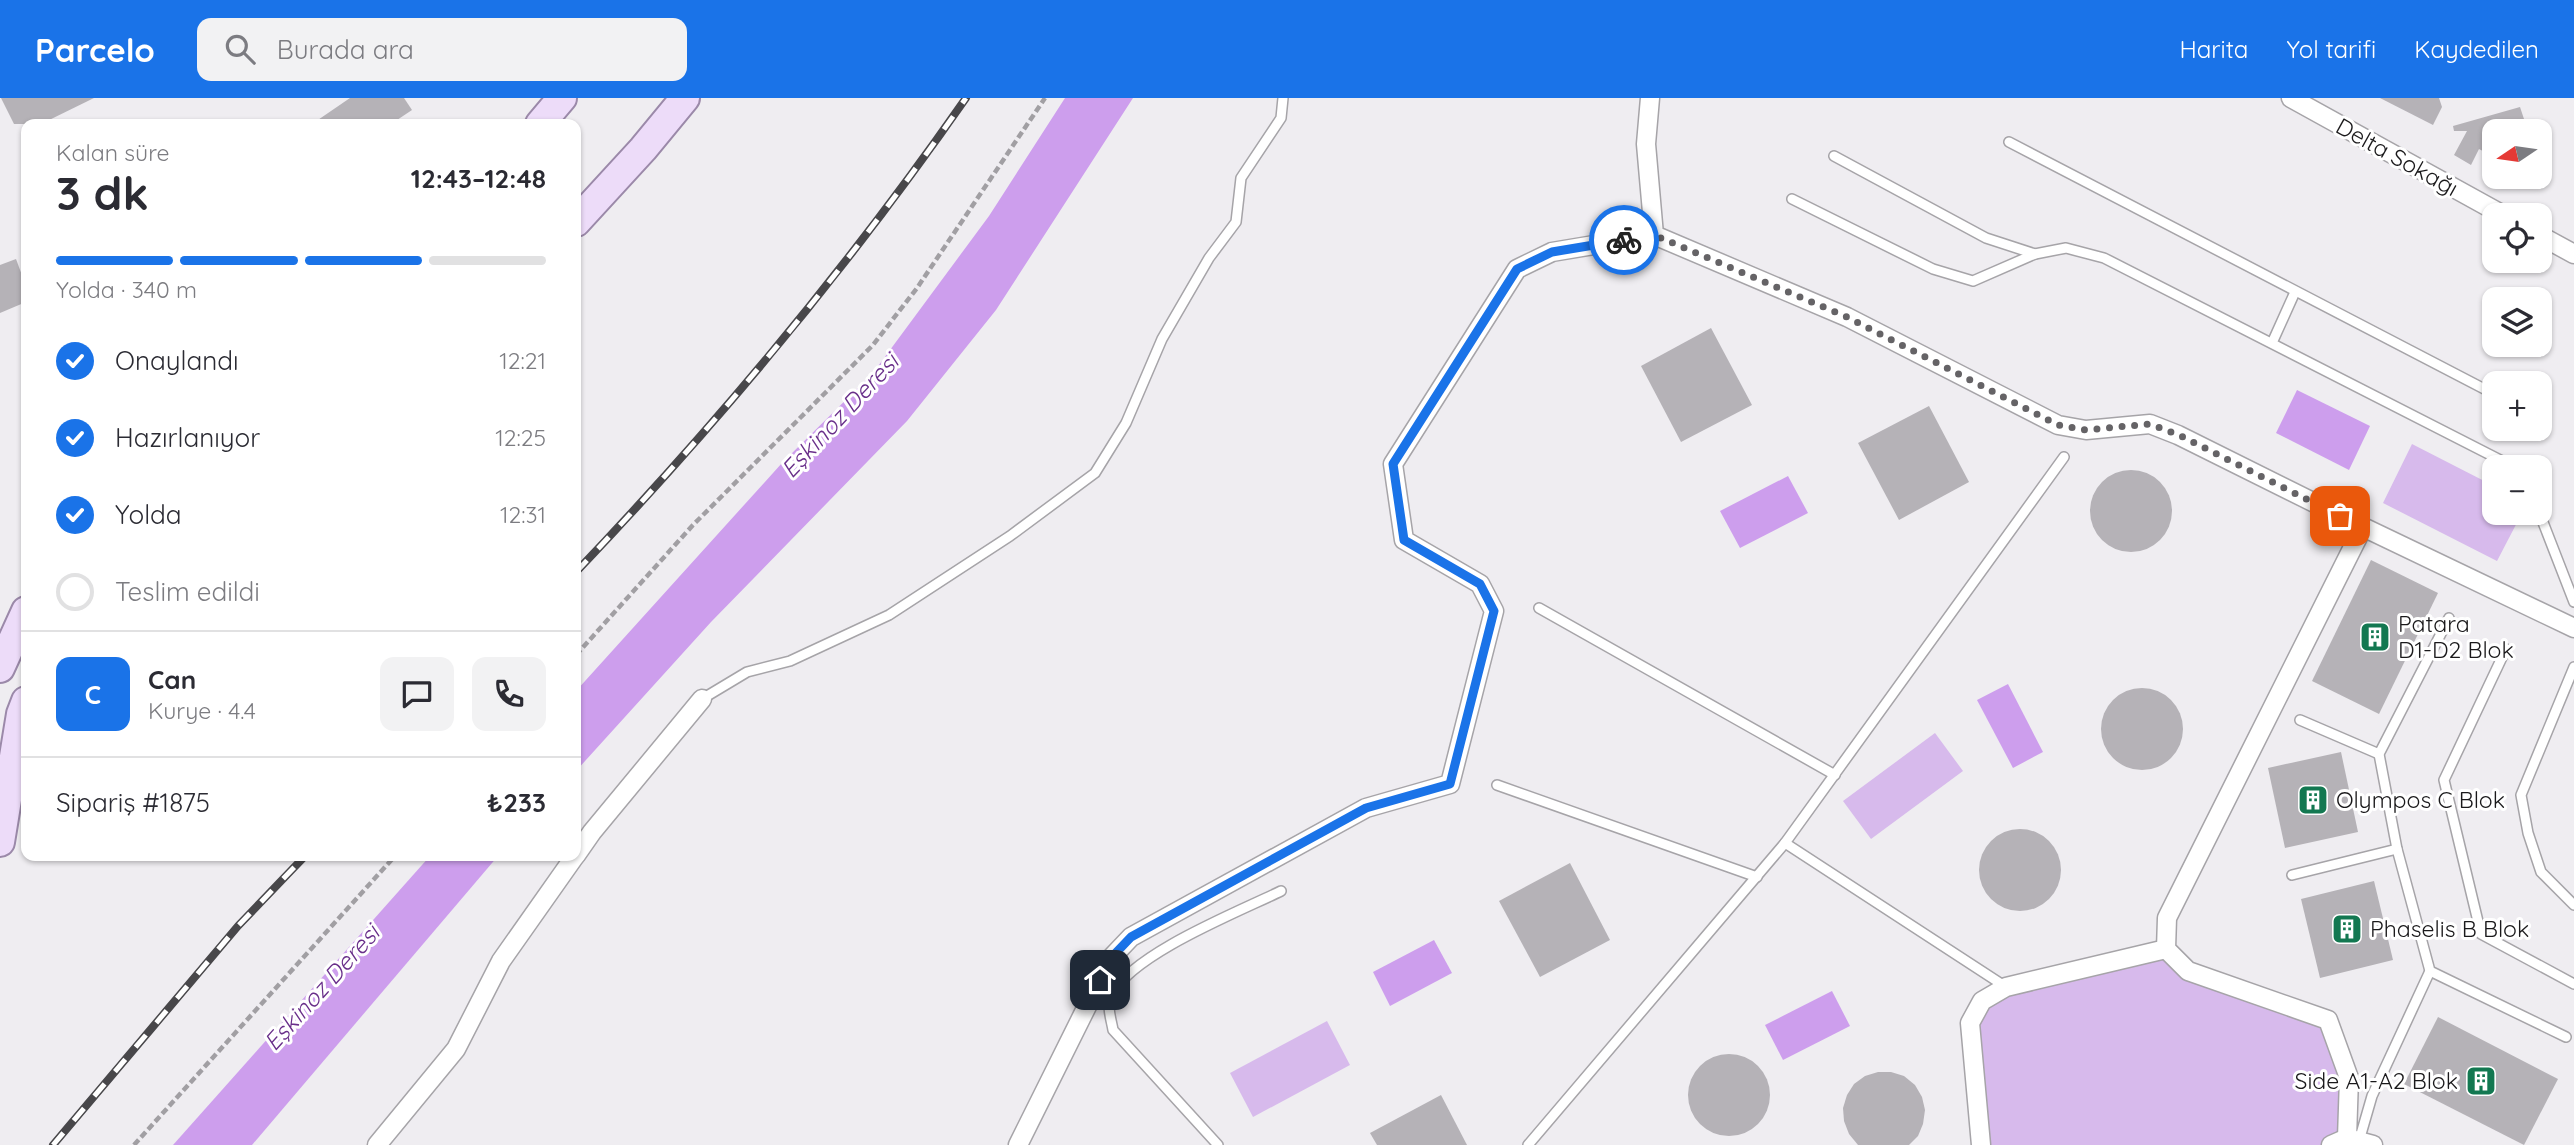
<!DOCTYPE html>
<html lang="tr">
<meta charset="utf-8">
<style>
:root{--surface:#fff;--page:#f2f2f3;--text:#2b2b33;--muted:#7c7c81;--line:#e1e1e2;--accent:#1a73e8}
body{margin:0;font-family:Quicksand,sans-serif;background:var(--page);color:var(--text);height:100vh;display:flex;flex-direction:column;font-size:26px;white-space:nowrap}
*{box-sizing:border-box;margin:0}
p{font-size:23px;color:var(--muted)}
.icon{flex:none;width:38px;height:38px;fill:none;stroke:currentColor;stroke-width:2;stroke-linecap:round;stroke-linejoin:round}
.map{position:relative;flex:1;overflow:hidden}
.details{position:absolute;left:21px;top:21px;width:560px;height:742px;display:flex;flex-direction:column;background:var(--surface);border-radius:14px;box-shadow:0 2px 5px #0004}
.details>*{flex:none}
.needle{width:46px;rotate:257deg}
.controls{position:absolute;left:2482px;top:21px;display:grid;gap:14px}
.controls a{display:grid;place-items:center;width:70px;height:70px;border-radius:14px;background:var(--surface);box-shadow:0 2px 5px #0004;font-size:35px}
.pin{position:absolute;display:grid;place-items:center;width:60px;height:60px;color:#fff;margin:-30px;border-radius:14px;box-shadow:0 4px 10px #0006}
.courier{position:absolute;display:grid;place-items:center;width:70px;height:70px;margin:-35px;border:5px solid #1a73e8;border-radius:50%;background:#fff;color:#222;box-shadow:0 2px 9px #0007}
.head em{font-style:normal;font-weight:700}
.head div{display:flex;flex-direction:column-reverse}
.head{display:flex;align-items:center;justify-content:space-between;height:119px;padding:0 35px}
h1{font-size:46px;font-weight:700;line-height:52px}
.bar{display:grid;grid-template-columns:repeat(4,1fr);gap:10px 7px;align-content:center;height:84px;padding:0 35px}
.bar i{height:9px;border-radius:5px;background:var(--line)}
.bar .current{background:var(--accent)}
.bar p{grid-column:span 4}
.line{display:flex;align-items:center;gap:18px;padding:0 35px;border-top:2px solid var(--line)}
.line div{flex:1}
.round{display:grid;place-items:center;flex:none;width:74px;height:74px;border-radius:14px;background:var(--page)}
ol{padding:0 35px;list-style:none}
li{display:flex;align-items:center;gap:21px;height:77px}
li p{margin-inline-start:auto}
li .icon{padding:7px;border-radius:50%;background:var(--accent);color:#fff;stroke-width:4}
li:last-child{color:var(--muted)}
li i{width:38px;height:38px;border:4px solid var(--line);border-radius:50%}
header{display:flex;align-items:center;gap:42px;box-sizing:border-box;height:98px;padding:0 35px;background:var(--accent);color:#fff}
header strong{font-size:33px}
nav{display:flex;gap:38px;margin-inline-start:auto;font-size:24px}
.search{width:490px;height:63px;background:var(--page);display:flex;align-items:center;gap:18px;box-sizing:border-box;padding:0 24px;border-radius:14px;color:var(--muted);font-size:26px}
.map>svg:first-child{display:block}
.green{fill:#d7baec}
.water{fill:#cd9eed}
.building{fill:#b5b2b7}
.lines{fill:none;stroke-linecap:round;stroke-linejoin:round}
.lane-casing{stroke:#a6a4a8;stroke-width:12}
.street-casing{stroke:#a6a4a8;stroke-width:21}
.primary-casing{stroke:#9b89a9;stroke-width:32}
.path{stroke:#a19fa3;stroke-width:4.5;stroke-dasharray:7 3.5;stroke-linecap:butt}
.lane{stroke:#fff;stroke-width:9}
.street{stroke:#fff;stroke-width:18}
.primary{stroke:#eddcf9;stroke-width:28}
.rail-casing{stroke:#48474a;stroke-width:8}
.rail{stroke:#fff;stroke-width:5;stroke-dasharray:16;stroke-linecap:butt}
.done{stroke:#656366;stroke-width:7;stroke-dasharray:0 12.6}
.route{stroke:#1a73e8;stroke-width:9}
.labels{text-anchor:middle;stroke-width:6;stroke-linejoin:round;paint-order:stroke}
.street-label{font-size:23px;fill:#1a191b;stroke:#fff}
.poi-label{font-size:23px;fill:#1a191b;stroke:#fff;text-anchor:start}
.water-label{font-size:24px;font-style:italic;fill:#692f8a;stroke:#fff}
</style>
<header>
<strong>Parcelo</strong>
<div class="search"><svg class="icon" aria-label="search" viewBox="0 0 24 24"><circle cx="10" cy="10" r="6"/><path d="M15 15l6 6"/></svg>Burada ara</div>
<nav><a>Harita</a><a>Yol tarifi</a><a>Kaydedilen</a></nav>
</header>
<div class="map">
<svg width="2574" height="1047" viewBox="0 0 2574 1047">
<rect width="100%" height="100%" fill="#efedf1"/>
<g class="green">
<polygon points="2412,346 2494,388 2494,415 2522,415 2497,463 2383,405"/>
<polygon points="1935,635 1963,673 1871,741 1843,703"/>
<polygon points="2166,851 2188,873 2328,922 2349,980 2347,1040 2331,1047 1981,1047 1970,925 1982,903"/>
<polygon points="1327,923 1350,967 1253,1019 1230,975"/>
</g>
<g class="water">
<polygon points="1065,0 1133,0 996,212 907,323 711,524 576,673 576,593 782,365 873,275 989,118"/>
<polygon points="2297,292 2370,328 2349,372 2276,335"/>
<polygon points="1788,378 1808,415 1740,450 1720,413"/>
<polygon points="2008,586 2043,654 2013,670 1977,602"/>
<polygon points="430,758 498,758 252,1047 173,1047"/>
<polygon points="1434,842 1452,875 1390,908 1373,874"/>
<polygon points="1832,893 1850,928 1783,962 1765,927"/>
</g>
<g class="building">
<polygon points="1,0 94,0 41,26 14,26"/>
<polygon points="350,0 404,0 412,12 391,26 312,26"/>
<polygon points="2380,0 2439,0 2442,9 2433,27"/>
<polygon points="2520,9 2528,33 2494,33 2494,59 2479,51 2471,67 2454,57 2467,33 2454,33 2453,28"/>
<polygon points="16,161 26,188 26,204 0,215 0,167"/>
<polygon points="1711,230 1752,307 1681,344 1641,268"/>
<polygon points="1929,308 1969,384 1899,422 1858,345"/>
<circle cx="2131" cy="413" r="41"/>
<polygon points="2371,462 2438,495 2379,616 2312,583"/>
<circle cx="2142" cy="631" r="41"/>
<polygon points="2341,654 2358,734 2285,750 2268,670"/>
<circle cx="2020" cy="772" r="41"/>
<polygon points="1570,765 1610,842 1540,879 1499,803"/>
<polygon points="2374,783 2393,862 2320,880 2301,801"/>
<polygon points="2438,919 2558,981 2524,1047 2404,986"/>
<circle cx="1729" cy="997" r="41"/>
<polygon points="1878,974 1891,974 1904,978 1915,987 1922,999 1925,1012 1923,1026 1918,1038 1909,1047 1858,1047 1849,1036 1844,1023 1843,1010 1847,997 1854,986 1865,978"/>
<polygon points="1441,997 1467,1047 1377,1047 1370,1035"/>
</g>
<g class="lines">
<g class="lane-casing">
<g id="lane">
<polyline points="2009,44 2494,296"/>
<polyline points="1834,58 1986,140 2035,156"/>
<polyline points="1792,101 1933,171 1973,183 2035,156 2066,150 2104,160 2514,369"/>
<polyline points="2272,245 2295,194"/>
<polyline points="2539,320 2546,324"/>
<polyline points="2539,414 2574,504"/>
<polyline points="1539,510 1835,677"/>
<polyline points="2449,520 2379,656 2397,751 2430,873 2566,939"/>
<polyline points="2506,551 2444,682 2481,836 2574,886"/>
<polyline points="2574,569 2521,697 2528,735 2541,774 2574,807"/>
<polyline points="702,601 747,574 790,563 889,517 1010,438 1095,375 1126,325 1162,241 1209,160 1236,124 1241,80 1281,20 1283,0"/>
<polyline points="2300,622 2379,656"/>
<polyline points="1497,687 1757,779"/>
<polyline points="2292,777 2397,751"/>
<polyline points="2006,889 1785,745 2064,359"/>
<polyline points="2359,1043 2372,998 2430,873"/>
<path d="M1218,1047L1113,932C1111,920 1106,908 1112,896C1134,855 1238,814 1281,793"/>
<polyline points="1528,1047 1785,745"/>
</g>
</g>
<g class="street-casing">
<g id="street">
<polyline points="1650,0 1646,46 1654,137 1847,219 2058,327 2086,332 2150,326 2178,337 2363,429"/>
<polyline points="2291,0 2503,117"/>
<polyline points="2539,137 2574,156"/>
<polyline points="576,757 592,734 702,601"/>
<polyline points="2347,1040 2349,980 2328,922 2188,873 2166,851 2167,820 2363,429 2574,530"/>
<polyline points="377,1047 456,951 501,863 575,758"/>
<polyline points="1018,1047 1111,860 1131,839 1366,710 1450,686 1494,513 1480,486 1404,442 1393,366 1517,171 1552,154 1654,137"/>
<polyline points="1981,1047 1970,925 1982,903 2006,889 2166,851"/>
<polyline points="2331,1047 2347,1040 2373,1047"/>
</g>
</g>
<g class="primary-casing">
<g id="primary">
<polyline points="540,26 562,0"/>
<polyline points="576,124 643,51 685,0"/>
<polyline points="0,570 26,513"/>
<polyline points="0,744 21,616 26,603"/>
</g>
</g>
<g class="path">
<polyline points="576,557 693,427 873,247 917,190 1045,0"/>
<polyline points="134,1047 395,758"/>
</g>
<use href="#lane" class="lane"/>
<use href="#street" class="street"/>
<use href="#primary" class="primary"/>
<g class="rail-casing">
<g id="rail">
<path d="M576,474C717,326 849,168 966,0"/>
<polyline points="53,1047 238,828 305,758"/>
</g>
</g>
<use href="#rail" class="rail"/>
</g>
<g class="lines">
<polyline class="done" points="1624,142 1654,137 1847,219 2058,327 2086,332 2150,326 2179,337 2340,418"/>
<polyline class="route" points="1100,882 1111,860 1131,839 1366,710 1450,686 1494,513 1480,486 1404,442 1393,366 1517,171 1552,154 1624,142"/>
</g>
<defs>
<g id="building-square" transform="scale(1.575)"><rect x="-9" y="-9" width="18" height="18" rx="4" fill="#137851" stroke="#fff"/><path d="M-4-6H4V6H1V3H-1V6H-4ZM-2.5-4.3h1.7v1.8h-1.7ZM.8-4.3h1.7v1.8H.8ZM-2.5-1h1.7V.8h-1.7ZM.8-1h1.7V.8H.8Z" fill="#fff"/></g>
</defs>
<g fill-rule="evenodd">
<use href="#building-square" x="2375" y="539"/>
<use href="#building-square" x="2313" y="702"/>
<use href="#building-square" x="2347" y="831"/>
<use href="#building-square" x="2481" y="983"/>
</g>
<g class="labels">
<g class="street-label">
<text transform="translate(2397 59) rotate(29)" y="8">Delta Sokağı</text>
</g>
<g class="poi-label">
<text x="2398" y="534">Patara<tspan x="2398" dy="26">D1-D2 Blok</tspan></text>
<text x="2336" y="710">Olympos C Blok</text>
<text x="2370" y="839">Phaselis B Blok</text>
<text x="2458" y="991" text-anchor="end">Side A1-A2 Blok</text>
</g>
<g class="water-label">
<text transform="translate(840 318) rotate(-47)" y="8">Eşkinoz Deresi</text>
<text transform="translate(322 890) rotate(-48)" y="8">Eşkinoz Deresi</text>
</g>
</g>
</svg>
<div class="controls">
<a><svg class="needle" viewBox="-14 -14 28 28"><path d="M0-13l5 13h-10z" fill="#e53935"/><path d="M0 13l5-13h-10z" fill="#7c7c81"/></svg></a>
<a><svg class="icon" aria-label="locate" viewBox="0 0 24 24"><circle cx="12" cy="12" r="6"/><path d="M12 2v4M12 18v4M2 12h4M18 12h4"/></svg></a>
<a><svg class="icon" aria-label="layers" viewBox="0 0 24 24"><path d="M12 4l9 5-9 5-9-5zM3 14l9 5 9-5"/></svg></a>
<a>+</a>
<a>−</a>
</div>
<div class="pin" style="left:2340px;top:418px;background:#ea580c"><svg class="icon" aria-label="bag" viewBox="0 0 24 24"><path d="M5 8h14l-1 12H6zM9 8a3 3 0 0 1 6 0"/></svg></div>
<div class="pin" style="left:1100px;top:882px;background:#1f2937"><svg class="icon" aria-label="home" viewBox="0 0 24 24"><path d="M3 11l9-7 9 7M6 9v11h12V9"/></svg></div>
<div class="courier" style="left:1624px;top:142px"><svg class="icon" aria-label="bike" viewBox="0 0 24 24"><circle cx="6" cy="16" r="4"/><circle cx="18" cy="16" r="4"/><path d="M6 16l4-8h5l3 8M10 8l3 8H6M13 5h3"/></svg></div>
<section class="details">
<div class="head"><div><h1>3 dk</h1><p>Kalan süre</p></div><em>12:43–12:48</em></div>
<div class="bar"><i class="current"></i><i class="current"></i><i class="current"></i><i></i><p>Yolda · 340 m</p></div>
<ol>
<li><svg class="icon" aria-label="check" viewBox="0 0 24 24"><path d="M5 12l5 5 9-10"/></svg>Onaylandı<p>12:21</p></li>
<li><svg class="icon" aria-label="check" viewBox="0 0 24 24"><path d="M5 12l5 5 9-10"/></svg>Hazırlanıyor<p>12:25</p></li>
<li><svg class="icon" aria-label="check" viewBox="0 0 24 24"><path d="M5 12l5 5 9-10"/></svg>Yolda<p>12:31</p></li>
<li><i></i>Teslim edildi</li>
</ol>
<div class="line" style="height:126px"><b class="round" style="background:var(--accent);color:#fff">C</b><div><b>Can</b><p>Kurye · 4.4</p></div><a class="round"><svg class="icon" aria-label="chat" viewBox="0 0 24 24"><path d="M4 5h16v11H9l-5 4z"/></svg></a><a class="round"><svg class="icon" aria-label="phone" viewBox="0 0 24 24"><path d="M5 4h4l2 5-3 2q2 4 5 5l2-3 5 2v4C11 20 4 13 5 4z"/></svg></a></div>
<div class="line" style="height:91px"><div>Sipariş #1875</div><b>₺233</b></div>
</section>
</div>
